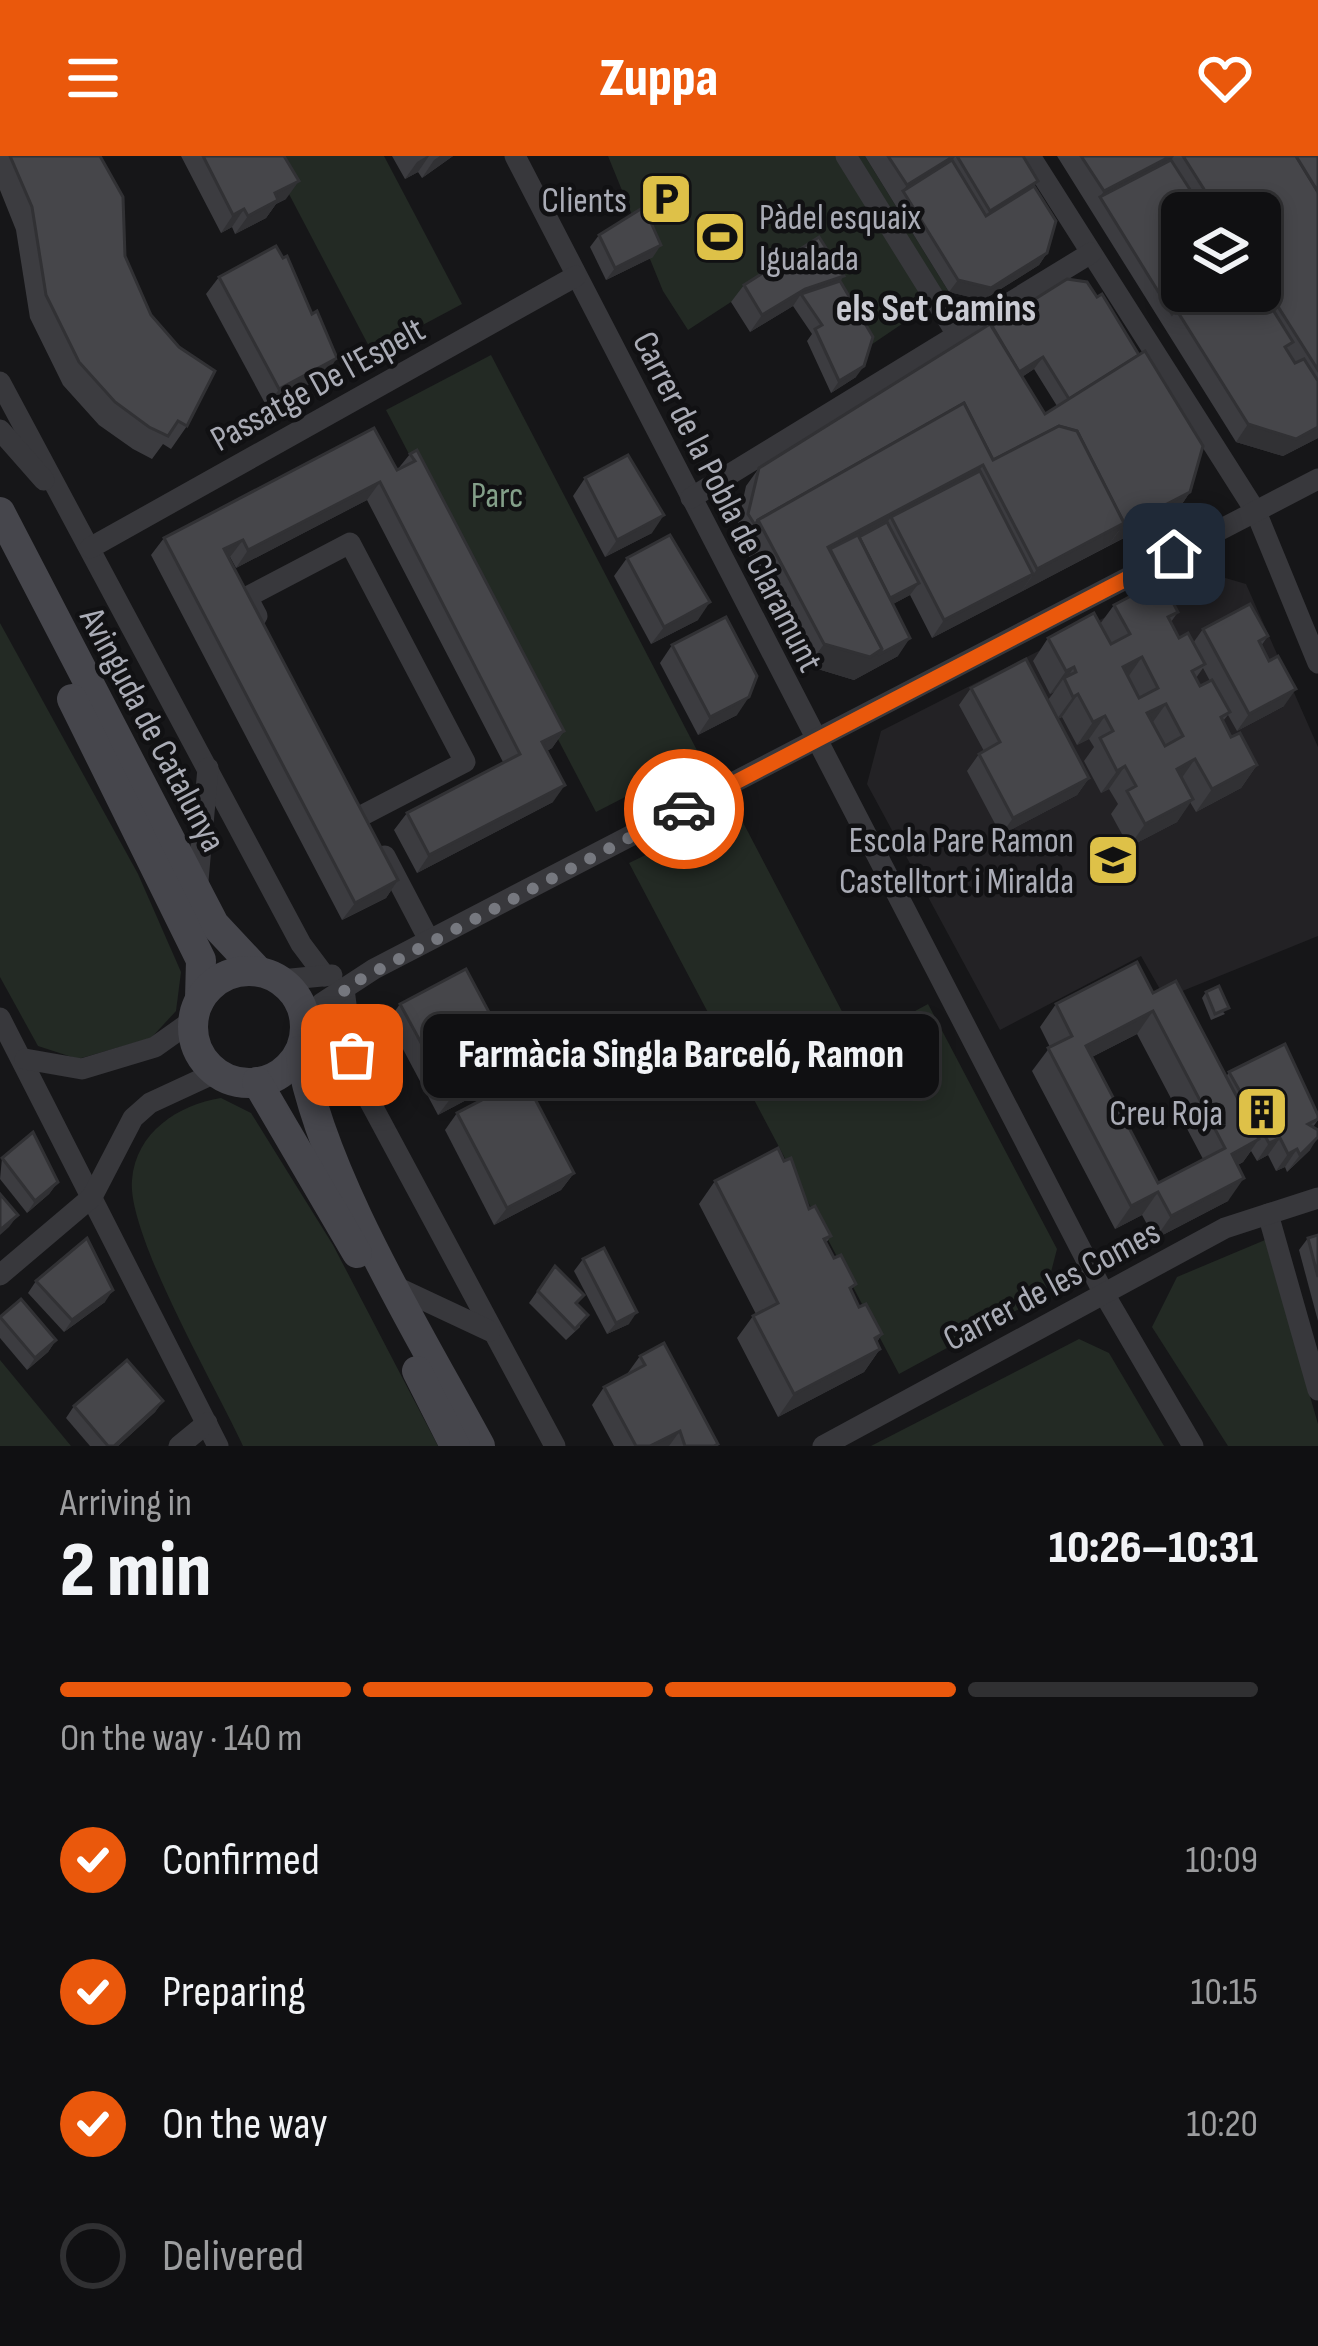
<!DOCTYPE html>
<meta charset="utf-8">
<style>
:root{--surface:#101012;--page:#1e1e20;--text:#f1f3f6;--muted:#9c9d9f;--line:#303032;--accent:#ea580c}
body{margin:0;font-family:"Sofia Sans Condensed",sans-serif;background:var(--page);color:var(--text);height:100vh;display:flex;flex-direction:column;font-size:45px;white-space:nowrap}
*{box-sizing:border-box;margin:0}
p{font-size:39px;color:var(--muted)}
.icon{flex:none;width:66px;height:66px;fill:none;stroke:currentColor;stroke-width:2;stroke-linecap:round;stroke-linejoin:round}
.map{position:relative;height:1290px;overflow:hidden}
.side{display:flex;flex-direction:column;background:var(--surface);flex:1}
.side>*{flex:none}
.fabs{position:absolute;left:1161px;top:36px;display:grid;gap:24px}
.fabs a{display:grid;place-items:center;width:120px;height:120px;border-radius:18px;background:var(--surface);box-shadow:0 6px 18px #0003,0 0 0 3px var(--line);font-size:60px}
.pin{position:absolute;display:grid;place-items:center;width:102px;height:102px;color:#fff;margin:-51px;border-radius:24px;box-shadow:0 6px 18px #0006}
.courier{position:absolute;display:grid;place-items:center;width:120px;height:120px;margin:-60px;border:9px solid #ea580c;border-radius:50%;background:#fff;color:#222;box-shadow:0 3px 15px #0007}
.bubble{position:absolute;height:84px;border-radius:18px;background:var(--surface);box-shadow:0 6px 18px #0003,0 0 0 3px var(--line);font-size:39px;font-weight:800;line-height:84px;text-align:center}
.head em{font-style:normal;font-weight:800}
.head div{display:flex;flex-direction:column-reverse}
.head{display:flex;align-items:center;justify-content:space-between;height:204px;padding:0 60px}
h1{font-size:78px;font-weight:800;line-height:90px}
.bar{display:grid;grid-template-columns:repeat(4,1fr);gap:18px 12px;align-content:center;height:144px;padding:0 60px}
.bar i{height:15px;border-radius:9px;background:var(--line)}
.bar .current{background:var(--accent)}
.bar p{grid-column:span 4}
ol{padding:0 60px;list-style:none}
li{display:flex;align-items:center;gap:36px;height:132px}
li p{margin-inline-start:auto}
li .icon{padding:12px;border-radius:50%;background:var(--accent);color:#fff;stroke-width:4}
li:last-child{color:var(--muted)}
li i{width:66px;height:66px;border:6px solid var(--line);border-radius:50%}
header{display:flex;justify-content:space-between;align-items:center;height:156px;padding:0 60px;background:var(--accent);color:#fff;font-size:54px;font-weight:800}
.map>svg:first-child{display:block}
.built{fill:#232225}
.green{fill:#232a24}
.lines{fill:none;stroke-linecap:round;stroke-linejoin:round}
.street{stroke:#38383c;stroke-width:21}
.secondary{stroke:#46464c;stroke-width:30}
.wall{fill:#3c3c40;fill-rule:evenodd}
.shaded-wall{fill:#313134}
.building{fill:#46464a;stroke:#313134;stroke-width:3;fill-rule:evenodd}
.done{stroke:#76787f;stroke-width:12;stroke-dasharray:0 21.6}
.route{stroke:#ea580c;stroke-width:15}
.labels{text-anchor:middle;stroke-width:9;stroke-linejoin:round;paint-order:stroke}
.poi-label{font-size:36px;fill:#aaacb6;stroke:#111113;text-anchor:end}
.street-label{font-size:36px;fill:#aaacb6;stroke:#111113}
.park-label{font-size:36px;fill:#839f89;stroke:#111113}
.neighbourhood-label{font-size:39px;font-weight:bold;fill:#cacbd3;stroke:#111113}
</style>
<header><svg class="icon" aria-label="menu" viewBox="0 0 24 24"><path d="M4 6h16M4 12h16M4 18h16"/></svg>Zuppa<svg class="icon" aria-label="heart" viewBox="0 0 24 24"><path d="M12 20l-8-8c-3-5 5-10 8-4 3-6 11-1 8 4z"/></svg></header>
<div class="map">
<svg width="1318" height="1290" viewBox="0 0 1318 1290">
<rect width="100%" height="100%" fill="#161618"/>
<polygon class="built" points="1198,414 1246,428 1318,591 1318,780 1165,842 1141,800 1000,874 867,628 881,575"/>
<g class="green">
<polygon points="269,0 384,0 462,148 372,196"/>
<polygon points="608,0 865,0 949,136 865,193 832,137 731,146 688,174 663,135"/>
<polygon points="491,199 701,602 596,656 386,254"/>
<polygon points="0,467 138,718 181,816 176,855 151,882 78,903 38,890 0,821"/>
<polygon points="737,655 858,886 928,848 1057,1093 1045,1139 899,1218 629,707"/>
<path d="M221,942L251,957L333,1089L438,1290H243C217,1233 127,1079 132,1024C136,976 178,949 221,942Z"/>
<polygon points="1265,1084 1318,1268 1318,1290 1228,1290 1152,1171 1177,1121"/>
<polygon points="1079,1183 1109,1197 1164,1290 871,1290"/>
<polygon points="0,1204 71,1290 0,1290"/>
</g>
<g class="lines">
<g class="street">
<polyline points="515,0 1103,1136 1193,1290"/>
<polyline points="846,0 958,180"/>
<polyline points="1030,0 1256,356 1318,507"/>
<polyline points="0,226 301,788 325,820"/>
<polyline points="0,274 44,324"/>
<polyline points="691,342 1091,97"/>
<polyline points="90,392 576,120"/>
<polyline points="257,460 247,441 350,387 465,606 363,659"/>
<polyline points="385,700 429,784"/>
<polyline points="197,736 208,612"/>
<polyline points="281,824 332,819"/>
<polyline points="344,833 355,918 555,1290"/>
<polyline points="0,862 218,1290"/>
<polyline points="305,869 322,847 374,813 1318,323"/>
<polyline points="25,903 82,913 155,891 193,864"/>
<polyline points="1268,1058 1318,1234"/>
<polyline points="0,1119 92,1041 133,962 150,947 217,916"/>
<polyline points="394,1130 490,1175"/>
<polyline points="179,1290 207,1267"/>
<polyline points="823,1290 1225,1072 1318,1042"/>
</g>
<g class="secondary">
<polyline points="0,356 214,768 258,815"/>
<polyline points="72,543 201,804 200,843"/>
<circle cx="249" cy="871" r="56"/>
<path d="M300,895C320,1018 420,1179 480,1290"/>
<polyline points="257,926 357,1097"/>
<polyline points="417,1215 455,1290"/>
</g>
</g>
<g class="wall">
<polygon points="0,0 100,0 125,100 187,270 171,293 163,288 152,303 133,293 99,269 63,229 30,162 16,74 0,34"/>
<polygon points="181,0 284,0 286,43 276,48 266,62 235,78 232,71 221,77"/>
<polygon points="392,0 453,0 422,22 418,16 405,23"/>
<polygon points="865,0 1023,0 1038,25 1034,30 1047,97 1039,109 983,144 949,136"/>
<path d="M1057,0H1318V282L1283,300L1236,286ZM1182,57H1260V135Z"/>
<polygon points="599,79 653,101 606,124 590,91"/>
<polygon points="283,102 325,220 267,251 206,138 219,121"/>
<path d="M1067,123L1190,336L1178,354L932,482L910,439L893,448L898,500L854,524L808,510L736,376L746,330L759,312ZM1034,213L1057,250L1045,258L1022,221Z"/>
<polygon points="840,125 856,221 831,237 807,185 812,178 793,150 750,176 731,146 744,129"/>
<polygon points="410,298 564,575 552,592 547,595 553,646 417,717 394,674 407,657 503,606 367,344 236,412 230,401 229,402 398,724 386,742 342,764 151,399 164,382 397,314"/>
<polygon points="585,322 652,377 605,401 573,340"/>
<polygon points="627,402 698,464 651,488 614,420"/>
<path d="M1114,449L1178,456L1171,466L1179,482L1193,487L1203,473L1268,480L1261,490L1284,550L1237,575L1228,559L1223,565L1231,581L1257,609L1241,632L1196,656L1190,646L1177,666L1129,691L1111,658L1118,648L1109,633L1101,637L1084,605L1094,591L1089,583L1077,589L1062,561L1058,563L1089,622L1077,639L1001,679L967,615L979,598L984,595L959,549L971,532L1048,544L1054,536L1050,538L1033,505L1048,482L1100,468ZM1203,512L1210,525L1200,530L1196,522Z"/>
<polygon points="672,489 737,559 698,579 660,507"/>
<polygon points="1206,836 1225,858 1211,864 1202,842"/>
<path d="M1153,837L1226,921L1229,916L1318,964L1313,971L1310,994L1287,1016L1285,1011L1276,1015L1268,999L1257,1005L1251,995L1243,1006L1238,1009L1228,1045L1155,1083L1142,1059L1115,1073L1032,915L1050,891L1040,871L1056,848ZM1137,878L1203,1003L1158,1027L1092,901Z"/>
<polygon points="400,848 516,907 504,924 438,959 388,865"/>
<polygon points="457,957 574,1017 561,1034 494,1069 445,974"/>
<polygon points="2,1002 58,1026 49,1038 27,1057 0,1023"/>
<polygon points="715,1025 809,1053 831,1080 826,1087 859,1151 882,1178 877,1186 880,1193 864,1216 778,1261 737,1182 753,1160 756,1158 699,1048"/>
<polygon points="1318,1079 1318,1165 1299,1094 1308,1082"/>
<polygon points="583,1103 629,1168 607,1178 574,1115"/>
<polygon points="555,1110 584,1139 577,1148 580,1171 566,1184 529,1147"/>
<polygon points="36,1125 105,1146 64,1176 28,1137"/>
<polygon points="0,1161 56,1184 48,1196 27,1214 0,1182"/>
<polygon points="640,1200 718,1288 717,1290 614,1290 592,1249 604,1231 627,1218"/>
<polygon points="163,1245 155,1256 118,1290 90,1290 66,1262 74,1250"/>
</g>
<g class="shaded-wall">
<polygon points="427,0 429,0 418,16 405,23 417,6"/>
<polygon points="440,0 453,0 422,22 434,4"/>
<polygon points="955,0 944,16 903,35 907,29"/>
<polygon points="1171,0 1174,0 1164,14 1100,41 1104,35"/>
<polygon points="299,25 286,43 276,48 266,62 235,78 248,60 275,37"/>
<polygon points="1038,25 1026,42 978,72 990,55"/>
<polygon points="244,53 232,71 221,77 233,59"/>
<polygon points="661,89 653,101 606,124 615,112"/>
<polygon points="1047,97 1039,109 983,144 949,136 958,124"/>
<polygon points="844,120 832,137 801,138 793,150 750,176 762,159 805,133"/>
<polygon points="1043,201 1034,213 1006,231 1014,219"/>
<polygon points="337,202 325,220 267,251 279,233"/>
<polygon points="864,210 856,221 831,237 839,225"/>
<polygon points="1248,268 1318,271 1318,282 1283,300 1236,286"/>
<polygon points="983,309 967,332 891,361 879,378 829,405 828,391"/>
<polygon points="380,326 367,344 236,412 248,394"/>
<polygon points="1190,336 1178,354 1108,390 1121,372"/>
<polygon points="664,359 652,377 605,401 617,384"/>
<polygon points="1124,367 1108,390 1021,436 1037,413"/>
<polygon points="243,384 230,401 212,411 224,393"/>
<polygon points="1033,418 1021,436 932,482 944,464"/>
<polygon points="919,427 910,439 876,457 884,445"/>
<polygon points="710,446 698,464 651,488 664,471"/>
<polygon points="910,482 898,500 854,524 808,510 824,488 882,493"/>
<polygon points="1142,501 1126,524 1123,511"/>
<polygon points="1074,511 1065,525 1064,522 1054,536 1050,538 1066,515"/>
<polygon points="1296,533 1284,550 1237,575 1249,558"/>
<polygon points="1078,538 1062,561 1057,563 1073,541"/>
<polygon points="749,541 737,559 698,579 710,561"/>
<polygon points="1166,548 1150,570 1147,557"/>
<polygon points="1105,560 1089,583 1077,589 1093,566"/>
<polygon points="564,575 552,592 530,604 542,586"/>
<polygon points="1195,603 1179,626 1177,613"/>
<polygon points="1257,609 1241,632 1196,656 1212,633"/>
<polygon points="1125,610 1109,633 1101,637 1117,615"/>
<polygon points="1089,622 1077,639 1001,679 1013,662"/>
<polygon points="565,629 553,646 417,717 429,699"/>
<polygon points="1193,643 1177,666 1129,691 1145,668"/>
<polygon points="398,724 386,742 342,764 355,747"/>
<polygon points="1153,855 1137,878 1070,912 1086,890"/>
<polygon points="516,907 504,924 438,959 451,942"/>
<polygon points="1318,981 1310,994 1287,1016 1300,999"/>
<polygon points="1280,982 1268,999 1257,1005 1269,987"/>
<polygon points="1259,983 1243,1006 1216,1020 1232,998"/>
<polygon points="1297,993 1285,1011 1276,1015 1288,998"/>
<polygon points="574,1017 561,1034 494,1069 507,1052"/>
<polygon points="1244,1022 1228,1045 1155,1083 1171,1060"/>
<polygon points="58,1026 49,1038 27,1057 35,1045"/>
<polygon points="1158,1036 1142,1059 1115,1073 1131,1050"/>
<polygon points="18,1059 9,1071 0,1079 0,1074"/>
<polygon points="113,1134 105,1146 64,1176 72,1164"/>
<polygon points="637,1156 629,1168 607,1178 616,1167"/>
<polygon points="882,1178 868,1199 880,1193 864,1216 778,1261 794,1238"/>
<polygon points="56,1184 48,1196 27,1214 35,1202"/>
<polygon points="163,1245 155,1256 118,1290 114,1290"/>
<polygon points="680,1275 669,1290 650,1290"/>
</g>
<g class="building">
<polygon points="10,0 100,0 123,41 125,100 151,159 179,191 215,215 187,270 178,265 168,280 149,271 115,246 79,206 46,139 32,51"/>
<polygon points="203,0 284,0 299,25 275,37 278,44 248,60 244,53 233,59"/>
<polygon points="888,0 954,0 907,29"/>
<polygon points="957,0 1023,0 1038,25 990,55"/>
<polygon points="1081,0 1171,0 1104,35"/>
<polygon points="1183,0 1296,0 1318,36 1318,214 1260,122 1260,57 1219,57"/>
<polygon points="1296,0 1318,0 1318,36"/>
<polygon points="952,4 986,60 1034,30 1056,65 1047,97 991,132 958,124 903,35"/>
<polygon points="1171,4 1205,57 1182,57 1182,135 1210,135 1176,153 1172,158 1100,41"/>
<polygon points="644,51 661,89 615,112 599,79"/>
<polygon points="819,81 844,120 805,133 762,159 744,129"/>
<polygon points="276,90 283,102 287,100 312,158 317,155 337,202 279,233 219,121"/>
<polygon points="1067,123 1087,126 1097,141 1102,138 1139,199 1069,243 1043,201 1019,216 992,170"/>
<polygon points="840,125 873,181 864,210 839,225 815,173 822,169 801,138"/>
<polygon points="1260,133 1293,186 1285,191 1295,207 1304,203 1318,225 1318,271 1296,283 1248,268 1176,153 1210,135 1260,135"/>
<polygon points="990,168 1045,258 1145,195 1203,290 1190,336 1121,372 1124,367 1077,275 1059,270 993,304 964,247 758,364 755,369 748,358 759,312"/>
<polygon points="964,247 993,304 1059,270 1077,275 1124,367 1037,413 983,309 828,391 882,493 870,501 824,488 758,364"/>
<polygon points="374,272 397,314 415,305 410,298 417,294 564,575 542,586 565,629 429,699 407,657 520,598 380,326 248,394 243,384 224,393 398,724 355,747 164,382"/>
<polygon points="628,299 664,359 617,384 585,322"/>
<polygon points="980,315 1033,418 944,464 891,361"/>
<polygon points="887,366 919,427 890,442 859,381"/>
<polygon points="670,379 710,446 664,471 627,402"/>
<polygon points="858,379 910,482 878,499 882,493 830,393"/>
<path d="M1161,424L1178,456L1168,461L1179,482L1188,477L1205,508L1192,515L1200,530L1212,524L1230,556L1221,561L1231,581L1240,577L1257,609L1212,633L1195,603L1177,613L1193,643L1145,668L1127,635L1136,630L1125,610L1117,615L1100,582L1113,575L1105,560L1093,566L1078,538L1073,541L1064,522L1076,516L1074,511L1066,515L1048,482L1094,457L1111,488L1130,478L1114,449ZM1142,501L1158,532L1139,542L1123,511ZM1166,548L1183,580L1165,590L1147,557Z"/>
<polygon points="1250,448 1268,480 1259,485 1269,505 1278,500 1296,533 1249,558 1203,473"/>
<polygon points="726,461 757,520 749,541 710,561 672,489"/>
<polygon points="1026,503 1089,622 1013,662 979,598 1000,586 971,532"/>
<path d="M1137,806L1153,837L1176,825L1259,983L1232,998L1244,1022L1171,1060L1158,1036L1131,1050L1048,892L1072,880L1056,848ZM1153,855L1225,992L1158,1027L1086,890Z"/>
<polygon points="466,813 516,907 451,942 400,848"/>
<polygon points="1219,830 1229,852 1215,858 1206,836"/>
<polygon points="1285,888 1318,959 1318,963 1308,968 1318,974 1318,981 1300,999 1297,993 1288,998 1280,982 1269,987 1229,916"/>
<polygon points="524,922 574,1017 507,1052 457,957"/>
<polygon points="33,976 58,1026 35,1045 2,1002"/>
<polygon points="778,992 784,1005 791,1002 809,1053 815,1050 831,1080 824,1083 834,1102 841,1099 856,1128 850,1132 859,1151 866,1148 882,1178 875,1182 880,1193 794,1238 753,1160 778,1147 715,1025"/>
<polygon points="0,1038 18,1059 0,1074"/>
<polygon points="1318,1079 1318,1121 1308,1082"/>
<polygon points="87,1082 113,1134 72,1164 36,1125"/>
<polygon points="604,1092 637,1156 616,1167 583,1103"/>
<polygon points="555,1110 584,1139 576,1147 588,1159 575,1173 538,1135"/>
<polygon points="21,1143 56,1184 35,1202 0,1161"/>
<polygon points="664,1187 718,1288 714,1290 685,1290 680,1275 650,1290 636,1290 604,1231 645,1209 640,1200"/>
<polygon points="127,1204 163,1245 114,1290 108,1290 74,1250"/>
</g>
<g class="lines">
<polyline class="done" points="352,899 344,832 684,653"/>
<polyline class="route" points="684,653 1174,398"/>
</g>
<defs>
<g id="parking-square" transform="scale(2.7)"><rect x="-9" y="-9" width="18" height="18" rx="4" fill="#dec148" stroke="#111113"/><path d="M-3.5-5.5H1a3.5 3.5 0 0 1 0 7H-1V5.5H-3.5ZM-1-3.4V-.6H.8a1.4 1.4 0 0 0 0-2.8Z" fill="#111"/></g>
<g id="stadium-square" transform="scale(2.7)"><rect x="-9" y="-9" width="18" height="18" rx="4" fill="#dec148" stroke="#111113"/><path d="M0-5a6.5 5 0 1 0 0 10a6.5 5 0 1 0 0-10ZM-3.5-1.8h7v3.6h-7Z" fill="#111"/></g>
<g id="school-square" transform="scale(2.7)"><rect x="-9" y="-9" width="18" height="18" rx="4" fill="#dec148" stroke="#111113"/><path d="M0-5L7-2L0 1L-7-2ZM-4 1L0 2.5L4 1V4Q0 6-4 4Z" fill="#111"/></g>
<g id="building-square" transform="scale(2.7)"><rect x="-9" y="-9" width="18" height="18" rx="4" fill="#dec148" stroke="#111113"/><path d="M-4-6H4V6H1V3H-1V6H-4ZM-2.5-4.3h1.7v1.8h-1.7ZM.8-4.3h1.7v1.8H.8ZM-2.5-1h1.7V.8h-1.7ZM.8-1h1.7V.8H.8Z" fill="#111"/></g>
</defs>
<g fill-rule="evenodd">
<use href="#parking-square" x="666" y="43"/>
<use href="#stadium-square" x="720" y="81"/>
<use href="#school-square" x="1113" y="704"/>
<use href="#building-square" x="1262" y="956"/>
</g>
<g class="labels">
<g class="poi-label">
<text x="627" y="56">Clients</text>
<text x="759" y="73" text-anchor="start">Pàdel esquaix<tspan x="759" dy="41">Igualada</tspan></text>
<text x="1074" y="696">Escola Pare Ramon<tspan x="1074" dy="41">Castelltort i Miralda</tspan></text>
<text x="1223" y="969">Creu Roja</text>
</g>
<g class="street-label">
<text transform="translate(317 227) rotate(-29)" y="13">Passatge De l'Espelt</text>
<text transform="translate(729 345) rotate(63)" y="13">Carrer de la Pobla de Claramunt</text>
<text transform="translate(154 573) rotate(62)" y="13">Avinguda de Catalunya</text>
<text transform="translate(1051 1128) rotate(-28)" y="13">Carrer de les Comes</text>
</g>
<g class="park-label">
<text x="497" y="351">Parc</text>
</g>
<g class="neighbourhood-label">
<text x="936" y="165">els Set Camins</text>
</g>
</g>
</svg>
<div class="fabs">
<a><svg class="icon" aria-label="layers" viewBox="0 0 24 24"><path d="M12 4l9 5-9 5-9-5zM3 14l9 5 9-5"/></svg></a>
</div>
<div class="pin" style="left:352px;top:899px;background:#ea580c"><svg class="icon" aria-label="bag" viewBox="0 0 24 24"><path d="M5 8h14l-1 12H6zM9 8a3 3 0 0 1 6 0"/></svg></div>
<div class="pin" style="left:1174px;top:398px;background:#1f2937"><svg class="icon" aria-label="home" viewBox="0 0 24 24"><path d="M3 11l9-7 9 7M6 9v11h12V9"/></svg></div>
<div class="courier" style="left:684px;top:653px"><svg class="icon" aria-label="car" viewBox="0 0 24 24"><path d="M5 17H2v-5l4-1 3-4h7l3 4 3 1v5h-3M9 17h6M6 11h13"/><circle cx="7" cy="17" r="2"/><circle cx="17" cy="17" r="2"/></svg></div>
<div class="bubble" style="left:423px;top:858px;width:516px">Farmàcia Singla Barceló, Ramon</div>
</div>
<section class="side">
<div class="head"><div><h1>2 min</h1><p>Arriving in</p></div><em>10:26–10:31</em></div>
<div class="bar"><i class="current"></i><i class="current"></i><i class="current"></i><i></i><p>On the way · 140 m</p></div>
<ol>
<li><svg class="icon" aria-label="check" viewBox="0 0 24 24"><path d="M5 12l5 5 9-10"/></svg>Confirmed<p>10:09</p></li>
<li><svg class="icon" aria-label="check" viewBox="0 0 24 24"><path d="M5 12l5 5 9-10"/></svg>Preparing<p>10:15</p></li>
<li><svg class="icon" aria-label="check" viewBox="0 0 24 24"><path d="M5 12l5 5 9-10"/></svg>On the way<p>10:20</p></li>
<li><i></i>Delivered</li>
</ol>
</section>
